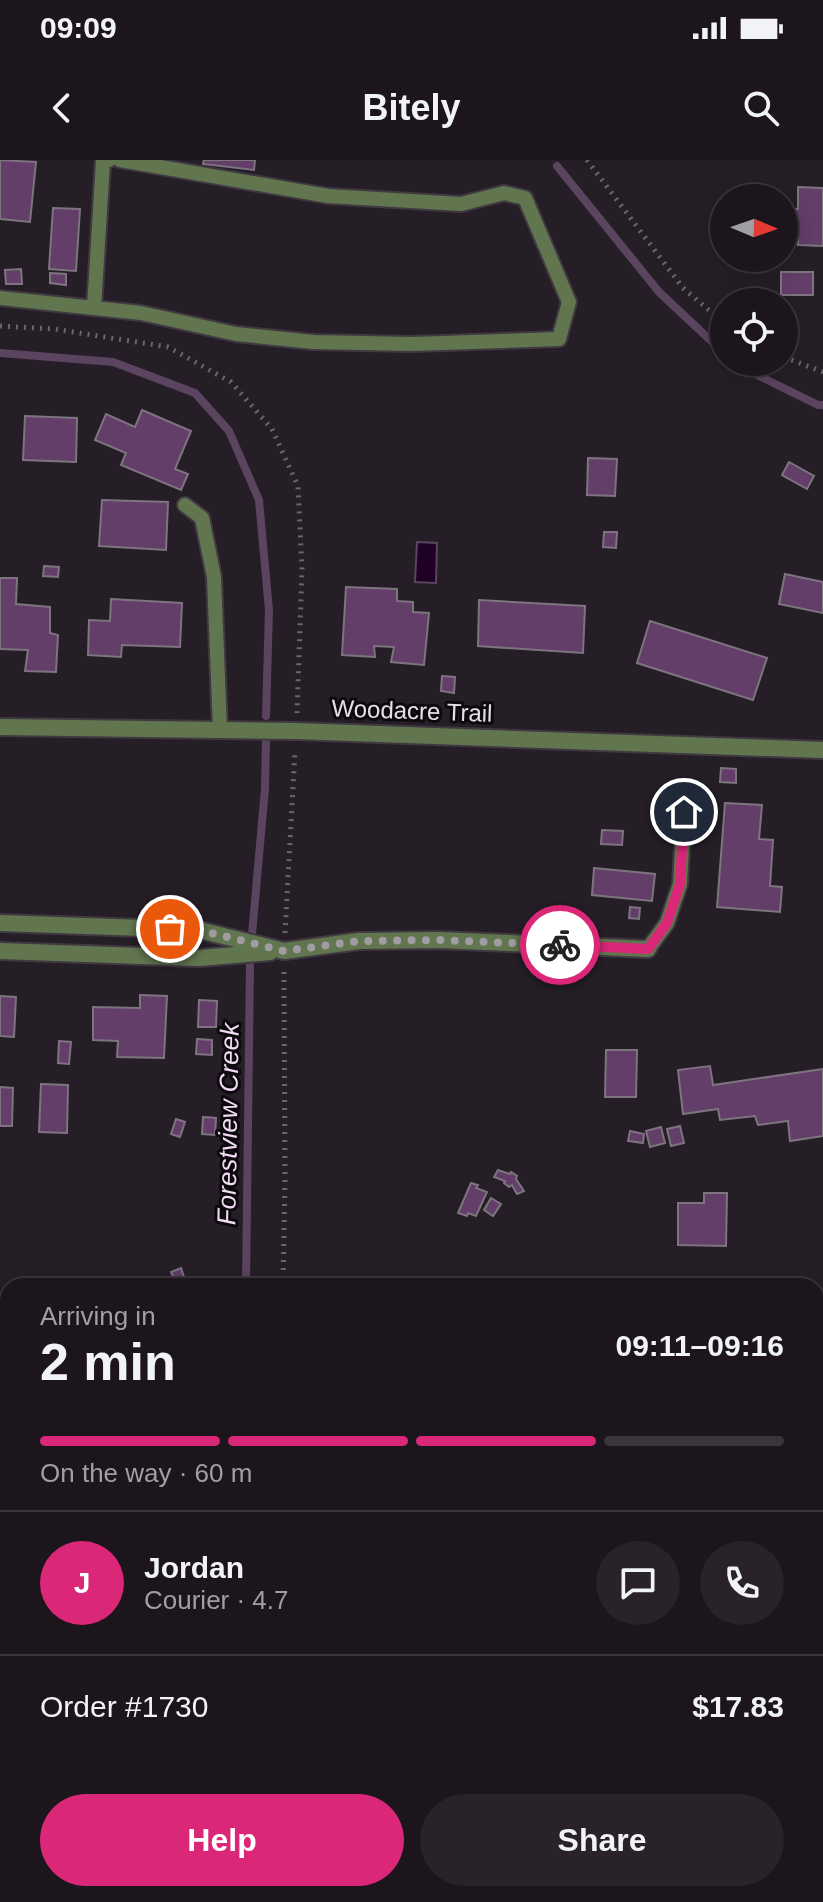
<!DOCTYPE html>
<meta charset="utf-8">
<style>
:root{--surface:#1c161c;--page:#292329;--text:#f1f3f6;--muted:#a09fa3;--line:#3a353b;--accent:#db2777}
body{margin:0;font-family:Helvetica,sans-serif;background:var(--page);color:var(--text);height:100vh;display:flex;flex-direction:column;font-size:30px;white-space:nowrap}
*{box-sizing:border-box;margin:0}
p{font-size:26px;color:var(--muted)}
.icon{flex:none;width:44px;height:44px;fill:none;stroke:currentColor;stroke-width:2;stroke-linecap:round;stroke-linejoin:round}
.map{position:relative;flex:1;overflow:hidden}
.side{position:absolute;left:0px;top:1118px;width:824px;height:624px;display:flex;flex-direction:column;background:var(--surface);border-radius:24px 24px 0 0;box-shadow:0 4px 20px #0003,0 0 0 2px var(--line)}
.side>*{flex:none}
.needle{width:52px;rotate:92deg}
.tools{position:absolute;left:710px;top:24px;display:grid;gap:16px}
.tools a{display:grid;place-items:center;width:88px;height:88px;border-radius:50%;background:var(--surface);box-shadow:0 4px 20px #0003,0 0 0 2px var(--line);font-size:40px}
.pin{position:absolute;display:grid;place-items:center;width:68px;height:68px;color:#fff;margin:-34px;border:4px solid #fff;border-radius:50%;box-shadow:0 2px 8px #0007}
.courier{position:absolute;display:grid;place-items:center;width:80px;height:80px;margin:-40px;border:6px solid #db2777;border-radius:50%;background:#fff;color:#222;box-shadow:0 2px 10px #0007}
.overview em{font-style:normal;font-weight:700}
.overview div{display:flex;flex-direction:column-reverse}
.overview{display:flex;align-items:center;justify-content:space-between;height:136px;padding:0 40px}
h1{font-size:52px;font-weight:700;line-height:60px}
.bar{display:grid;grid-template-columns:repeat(4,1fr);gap:12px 8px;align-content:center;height:96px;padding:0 40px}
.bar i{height:10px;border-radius:6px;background:var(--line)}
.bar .active{background:var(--accent)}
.bar p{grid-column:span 4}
.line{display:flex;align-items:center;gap:20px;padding:0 40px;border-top:2px solid var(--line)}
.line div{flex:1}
.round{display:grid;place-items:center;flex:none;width:84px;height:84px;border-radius:42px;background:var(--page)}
.cta{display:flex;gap:16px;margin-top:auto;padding:16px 40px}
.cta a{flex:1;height:92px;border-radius:48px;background:var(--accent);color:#fff;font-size:32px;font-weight:700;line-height:92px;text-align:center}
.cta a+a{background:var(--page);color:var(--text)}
.status{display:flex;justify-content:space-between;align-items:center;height:56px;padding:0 40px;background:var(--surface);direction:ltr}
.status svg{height:22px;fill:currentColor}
header{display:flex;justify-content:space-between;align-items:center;height:104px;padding:0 40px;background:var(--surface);font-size:36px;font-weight:700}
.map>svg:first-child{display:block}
.water{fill:#200126;stroke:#5b445f;stroke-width:2}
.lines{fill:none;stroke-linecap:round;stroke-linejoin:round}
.stream{stroke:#5b445f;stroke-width:8}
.building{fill:#623e68;stroke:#7d747f;stroke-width:2}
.service-casing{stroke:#403941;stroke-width:18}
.minor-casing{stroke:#403941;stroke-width:20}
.path{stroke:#6b656c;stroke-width:5;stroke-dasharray:2 6;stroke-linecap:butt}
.service{stroke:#61764f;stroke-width:14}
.minor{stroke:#61764f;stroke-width:16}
.done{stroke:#a19ba2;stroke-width:8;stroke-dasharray:0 14.4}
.route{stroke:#db2777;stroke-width:10}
.labels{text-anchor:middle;stroke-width:6;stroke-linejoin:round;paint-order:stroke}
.street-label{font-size:24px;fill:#e4dfe5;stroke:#0c090d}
.water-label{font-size:26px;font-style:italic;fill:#f3dbf6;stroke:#0c090d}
</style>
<div class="status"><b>09:09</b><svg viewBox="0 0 49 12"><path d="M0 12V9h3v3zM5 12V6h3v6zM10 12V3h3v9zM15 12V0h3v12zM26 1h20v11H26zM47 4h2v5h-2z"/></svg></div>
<header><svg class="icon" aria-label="back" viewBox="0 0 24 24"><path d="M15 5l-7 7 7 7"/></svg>Bitely<svg class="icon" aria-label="search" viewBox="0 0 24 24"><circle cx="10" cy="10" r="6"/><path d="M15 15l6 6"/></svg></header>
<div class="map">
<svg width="823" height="1742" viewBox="0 0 823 1742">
<rect width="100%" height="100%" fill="#251e26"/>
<polygon class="water" points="417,382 437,383 436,423 415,422"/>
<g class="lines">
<g class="stream">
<polyline points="557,6 659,132 724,193"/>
<polyline points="0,193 113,202 195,233 229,271 259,340 269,450 266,556"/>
<polyline points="734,202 739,206 818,245 823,245"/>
<polyline points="252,774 265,629 266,578"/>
<polyline points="246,1126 250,802"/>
<polyline points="256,1734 258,1742"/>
</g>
</g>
<g class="building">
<polygon points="0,0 36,2 30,62 0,59"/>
<polygon points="204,0 255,0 254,10 203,4"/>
<polygon points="798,27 823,28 823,86 798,85 798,79 784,79 784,49 798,49"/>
<polygon points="53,48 80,49 76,111 49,109"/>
<polygon points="21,109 22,124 6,124 5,110"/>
<rect x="781" y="112" width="32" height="23"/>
<polygon points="50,113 66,114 66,125 50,123"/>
<polygon points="142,250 191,271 175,309 188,314 181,330 121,305 126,293 95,280 106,254 135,267"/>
<polygon points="25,256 77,258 76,302 23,300"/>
<polygon points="588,298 617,299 615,336 587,335"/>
<polygon points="789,302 814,316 807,329 782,315"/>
<polygon points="102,340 168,342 166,390 99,386"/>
<polygon points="604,372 617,372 616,388 603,387"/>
<polygon points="44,406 59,407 58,417 43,416"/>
<polygon points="785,414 823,422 823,453 779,444"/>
<polygon points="0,418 17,418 16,444 50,447 50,473 58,475 56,512 25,511 28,490 0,489"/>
<polygon points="346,427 397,429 397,441 413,442 413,452 429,453 424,505 391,502 394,487 374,486 375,497 342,495"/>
<polygon points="111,439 182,443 180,487 122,485 121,497 88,495 89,460 110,461"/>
<polygon points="479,440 585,446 583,493 478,486"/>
<polygon points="650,461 767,498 753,540 637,503"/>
<polygon points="442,516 455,517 454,533 441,531"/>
<polygon points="721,608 736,609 736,623 720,622"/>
<polygon points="725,643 762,645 759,679 773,680 770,726 782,727 780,752 717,747"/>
<polygon points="602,670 623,671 622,685 601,684"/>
<polygon points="594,708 655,714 652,741 592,735"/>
<polygon points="630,747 640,748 639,759 629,758"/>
<polygon points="140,835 167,836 164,898 117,897 118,881 93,880 93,847 140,848"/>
<polygon points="0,836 16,837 14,877 0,876"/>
<polygon points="199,840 217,841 216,867 198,867"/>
<polygon points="197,879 212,880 212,895 196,894"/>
<polygon points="59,881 71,882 69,904 58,903"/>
<polygon points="606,890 637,890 636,937 605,937"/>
<polygon points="710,906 713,925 823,909 823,976 790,981 788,961 758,965 755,956 720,960 718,949 683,954 678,910"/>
<polygon points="41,924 68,925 67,973 39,972"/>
<polygon points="0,927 13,928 12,966 0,966"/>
<polygon points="203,957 216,958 215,975 202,974"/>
<polygon points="176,959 185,962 180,977 171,974"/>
<polygon points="680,966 684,983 671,986 667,969"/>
<polygon points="661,967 665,983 650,987 646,971"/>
<polygon points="630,971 644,974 643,983 628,981"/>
<polygon points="498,1010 510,1014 511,1012 517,1016 516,1019 524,1031 517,1034 512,1025 509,1027 504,1023 505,1021 494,1017"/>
<polygon points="471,1023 478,1025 476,1028 487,1032 476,1056 468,1053 467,1056 458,1053"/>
<polygon points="704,1033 727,1033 726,1086 678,1085 678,1043 704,1043"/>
<polygon points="491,1038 501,1044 493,1056 484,1050"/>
<polygon points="181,1108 186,1123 177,1126 171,1112"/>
<rect x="816" y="1191" width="7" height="46"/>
<rect x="816" y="1264" width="7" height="33"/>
<rect x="0" y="1434" width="8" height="63"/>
<polygon points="816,1470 823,1471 823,1531 817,1531"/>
<polygon points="0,1543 8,1544 8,1568 0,1568"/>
<polygon points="419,1734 445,1734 436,1742 427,1742"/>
<polygon points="579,1734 613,1734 611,1742"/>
</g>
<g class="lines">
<g class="service-casing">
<g id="service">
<polyline points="0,138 141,153 236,174 313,182 412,184 559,179 569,142 525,38 504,33 461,44 328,36 120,0"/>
<polyline points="94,148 103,1 109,0"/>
<polyline points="185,345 202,358 214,417 220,570"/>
<polyline points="648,789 667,763 680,724 684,652"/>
</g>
</g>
<g class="minor-casing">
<g id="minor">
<polyline points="0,567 296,571 823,590"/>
<polyline points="0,763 199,770 284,791 359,781 439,780 648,789"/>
<polyline points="0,791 199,798 270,792"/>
<polyline points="0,1372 8,1372"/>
<polyline points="816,1399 823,1399"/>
</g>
</g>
<g class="path">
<polyline points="587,0 683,128 724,163"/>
<polyline points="0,166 54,169 168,187 231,222 272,269 298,326 302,409 297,553"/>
<polyline points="784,197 823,212"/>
<polyline points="285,773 295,591"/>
<polyline points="283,1126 285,1020 284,811"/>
<polyline points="278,1734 281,1742"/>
</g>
<use href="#service" class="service"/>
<use href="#minor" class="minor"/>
</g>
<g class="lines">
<polyline class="done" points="170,769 199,770 284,791 359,781 439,780 560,785"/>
<polyline class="route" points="560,785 648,789 667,763 680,724 684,652"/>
</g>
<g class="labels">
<g class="street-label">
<text transform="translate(412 551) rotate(2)" y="8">Woodacre Trail</text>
</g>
<g class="water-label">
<text transform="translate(228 964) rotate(-89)" y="9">Forestview Creek</text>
</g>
</g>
</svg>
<div class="tools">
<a><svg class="needle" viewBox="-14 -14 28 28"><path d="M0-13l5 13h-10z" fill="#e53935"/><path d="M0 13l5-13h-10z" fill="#a09fa3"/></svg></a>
<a><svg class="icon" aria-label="locate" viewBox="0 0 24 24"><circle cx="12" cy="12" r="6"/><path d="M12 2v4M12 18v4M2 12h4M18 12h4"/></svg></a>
</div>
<div class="pin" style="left:170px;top:769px;background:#ea580c"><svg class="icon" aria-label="bag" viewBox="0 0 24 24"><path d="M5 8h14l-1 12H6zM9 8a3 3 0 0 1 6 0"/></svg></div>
<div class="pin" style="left:684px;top:652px;background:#1f2937"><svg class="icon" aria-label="home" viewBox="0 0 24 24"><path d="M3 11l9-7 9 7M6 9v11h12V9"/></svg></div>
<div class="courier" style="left:560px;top:785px"><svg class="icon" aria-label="bike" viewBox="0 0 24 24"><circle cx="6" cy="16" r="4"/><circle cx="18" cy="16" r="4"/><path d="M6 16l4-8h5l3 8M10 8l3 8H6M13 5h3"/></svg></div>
<section class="side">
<div class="overview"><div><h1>2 min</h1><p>Arriving in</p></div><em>09:11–09:16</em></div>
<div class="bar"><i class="active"></i><i class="active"></i><i class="active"></i><i></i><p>On the way · 60 m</p></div>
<div class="line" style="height:144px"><b class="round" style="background:var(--accent);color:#fff">J</b><div><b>Jordan</b><p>Courier · 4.7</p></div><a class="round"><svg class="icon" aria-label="chat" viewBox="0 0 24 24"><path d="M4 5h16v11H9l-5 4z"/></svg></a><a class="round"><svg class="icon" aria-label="phone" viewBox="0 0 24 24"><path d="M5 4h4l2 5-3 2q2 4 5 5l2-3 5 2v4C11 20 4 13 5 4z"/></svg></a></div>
<div class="line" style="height:104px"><div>Order #1730</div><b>$17.83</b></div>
<div class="cta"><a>Help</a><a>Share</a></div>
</section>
</div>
